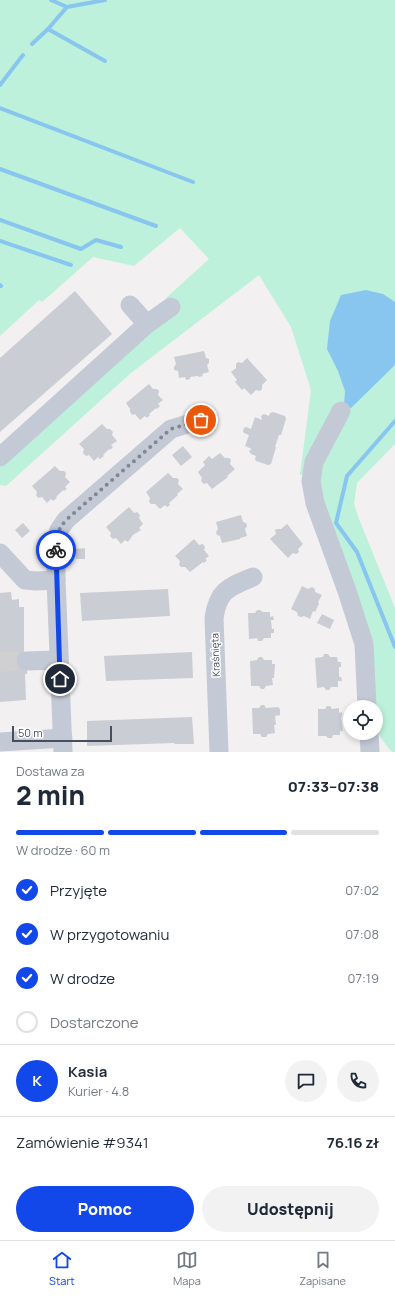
<!DOCTYPE html>
<html lang="pl">
<meta charset="utf-8">
<style>
:root{--surface:#fff;--page:#f2f2f3;--text:#1f2937;--muted:#747a83;--line:#e0e1e3;--accent:#1247ea}
body{margin:0;font-family:Manrope,sans-serif;background:var(--page);color:var(--text);height:100vh;display:flex;flex-direction:column;font-size:15px;white-space:nowrap}
*{box-sizing:border-box;margin:0}
p{font-size:13px;color:var(--muted)}
.icon{flex:none;width:22px;height:22px;fill:none;stroke:currentColor;stroke-width:2;stroke-linecap:round;stroke-linejoin:round}
.map{position:relative;height:752px;overflow:hidden}
.panel{display:flex;flex-direction:column;background:var(--surface);flex:1}
.panel>*{flex:none}
.tools{position:absolute;left:343px;top:700px;display:grid;gap:8px}
.tools a{display:grid;place-items:center;width:40px;height:40px;border-radius:50%;background:var(--surface);box-shadow:0 2px 6px #0003;font-size:20px}
.scale{position:absolute;left:12px;bottom:10px;width:100px;box-sizing:border-box;padding-left:4px;border:2px solid #474f5e;border-top:0;font-size:11px;line-height:14px;white-space:nowrap;color:#474f5e;-webkit-text-stroke:3px #fff;paint-order:stroke}
.pin{position:absolute;display:grid;place-items:center;width:34px;height:34px;color:#fff;margin:-17px;border:2px solid #fff;border-radius:50%;box-shadow:0 1px 4px #0007}
.courier{position:absolute;display:grid;place-items:center;width:40px;height:40px;margin:-20px;border:3px solid #1247ea;border-radius:50%;background:#fff;color:#222;box-shadow:0 1px 5px #0007}
.summary em{font-style:normal;font-weight:800}
.summary div{display:flex;flex-direction:column-reverse}
.summary{display:flex;align-items:center;justify-content:space-between;height:68px;padding:0 16px}
h1{font-size:26px;font-weight:800;line-height:30px}
.bar{display:grid;grid-template-columns:repeat(4,1fr);gap:6px 4px;align-content:center;height:48px;padding:0 16px}
.bar i{height:5px;border-radius:3px;background:var(--line)}
.bar .selected{background:var(--accent)}
.bar p{grid-column:span 4}
.line{display:flex;align-items:center;gap:10px;padding:0 16px;border-top:1px solid var(--line)}
.line div{flex:1}
.round{display:grid;place-items:center;flex:none;width:42px;height:42px;border-radius:21px;background:var(--page)}
ol{padding:0 16px;list-style:none}
li{display:flex;align-items:center;gap:12px;height:44px}
li p{margin-inline-start:auto}
li .icon{padding:4px;border-radius:50%;background:var(--accent);color:#fff;stroke-width:4}
li:last-child{color:var(--muted)}
li i{width:22px;height:22px;border:2px solid var(--line);border-radius:50%}
.button{display:flex;gap:8px;margin-top:auto;padding:8px 16px}
.button a{flex:1;height:46px;border-radius:24px;background:var(--accent);color:#fff;font-size:16px;font-weight:800;line-height:46px;text-align:center}
.button a+a{background:var(--page);color:var(--text)}
.tabs{display:flex;justify-content:space-around;align-items:center;height:56px;border-top:1px solid var(--line);background:var(--surface);font-size:11px;color:var(--muted)}
.tabs a{display:grid;justify-items:center;gap:2px}
.tabs .selected{color:var(--accent)}
.map>svg:first-child{display:block}
.green{fill:#bdf1db}
.water{fill:#88c6f0}
.lines{fill:none;stroke-linecap:round;stroke-linejoin:round}
.stream{stroke:#88c6f0;stroke-width:4}
.building{fill:#cbcdd5}
.minor-tunnel{stroke:#d0d0d3;stroke-width:19;stroke-dasharray:19 10;stroke-linecap:butt}
.minor{stroke:#c3c9d5;stroke-width:19}
.done{stroke:#838791;stroke-width:4;stroke-dasharray:0 7.2}
.route{stroke:#1247ea;stroke-width:5}
.labels{text-anchor:middle;stroke-width:3;stroke-linejoin:round;paint-order:stroke}
.street-label{font-size:10px;fill:#474f5e;stroke:#fff}
</style>
<div class="map">
<svg width="395" height="752" viewBox="0 0 395 752">
<rect width="100%" height="100%" fill="#f2f0f0"/>
<path class="green" d="M0,0H395V444L357,483L354,504L359,519L395,608V752H392C376,733 376,731 376,707L328,529L316,472L300,475L311,390L291,327L259,275L131,373L6,486L0,485V464L175,308L166,298L209,259L180,228L134,266L93,257L42,302L39,300L0,336Z"/>
<polygon class="water" points="366,290 383,294 395,302 395,365 351,408 344,406 345,391 338,371 327,349 330,321 341,295"/>
<g class="lines">
<g class="stream">
<polyline points="51,0 67,7"/>
<polyline points="48,29 105,61"/>
<polyline points="32,44 48,29 67,7 105,0"/>
<polyline points="0,85 23,55"/>
<polyline points="0,108 193,182"/>
<polyline points="0,169 156,226"/>
<polyline points="0,220 81,249 96,240 121,247"/>
<polyline points="0,241 71,265"/>
<polyline points="0,285 1,286"/>
<polyline points="395,421 347,476 336,523 357,552 395,647"/>
</g>
</g>
<g class="building">
<polygon points="75,291 112,334 0,432 0,358"/>
<polygon points="204,351 206,358 209,359 209,363 207,365 209,372 202,374 203,376 199,377 198,376 190,377 190,379 186,380 185,377 179,378 178,371 174,370 174,367 176,364 174,357"/>
<polygon points="247,358 267,380 262,385 262,389 260,391 256,390 251,395 244,388 242,390 235,382 237,380 231,372 236,368 236,364 238,362 242,363"/>
<polygon points="149,384 153,389 157,389 159,391 158,395 163,400 158,404 160,406 157,409 156,408 149,414 150,415 147,418 145,416 140,420 135,414 132,415 130,412 130,409 126,403"/>
<polygon points="273,412 285,416 286,419 281,435 279,435 275,447 276,447 271,464 268,465 256,461 255,459 256,456 251,454 249,451 252,449 245,446 249,435 244,433 243,431 244,428 246,427 251,429 255,417 262,420 261,416 264,414 269,416 270,413"/>
<polygon points="102,424 107,429 110,429 113,432 112,435 117,441 111,445 113,447 110,450 109,449 103,455 104,456 100,459 98,457 94,461 89,455 86,456 83,453 84,449 79,444"/>
<polygon points="183,446 192,457 181,466 172,455"/>
<polygon points="220,453 225,458 229,458 231,460 230,464 235,469 227,476 228,477 212,489 207,483 204,484 201,481 202,478 198,472 205,465 203,462 209,456 212,459"/>
<polygon points="55,466 60,471 64,471 66,473 65,477 70,482 65,487 67,489 64,491 63,490 56,497 57,498 53,501 51,499 47,503 42,497 38,498 36,495 37,492 32,486"/>
<polygon points="168,473 173,478 177,478 179,480 178,484 183,489 177,494 178,495 169,503 170,505 167,507 165,505 160,509 155,504 151,504 149,502 150,498 146,492"/>
<polygon points="129,507 134,513 137,512 140,515 139,518 143,524 139,528 141,530 133,535 128,542 125,540 121,544 116,538 113,539 110,536 111,533 106,527"/>
<polygon points="241,515 243,522 246,523 247,526 245,529 247,536 240,538 240,539 222,543 220,536 217,535 216,532 218,529 216,522"/>
<polygon points="23,523 30,531 22,538 15,530"/>
<polygon points="287,524 303,544 298,549 299,552 296,554 293,553 288,558 270,539 276,534 275,530 277,529 281,529"/>
<polygon points="194,539 199,545 203,544 205,547 204,550 209,556 205,559 207,560 204,563 203,562 190,572 185,567 181,567 179,565 180,561 175,556"/>
<polygon points="85,548 85,559 76,559 76,549"/>
<polygon points="302,586 308,589 312,587 315,589 315,592 322,595 318,602 319,603 317,608 315,612 313,611 310,619 304,616 301,617 298,616 297,612 291,609"/>
<polygon points="168,589 170,616 82,621 80,593"/>
<polygon points="11,592 12,600 19,599 19,607 24,607 24,656 27,669 27,674 25,674 26,700 0,702 0,593"/>
<polygon points="257,610 260,610 263,612 270,612 270,617 273,616 274,620 271,620 272,629 274,629 274,633 271,633 271,638 264,638 262,641 258,641 257,638 249,639 248,613 255,613"/>
<polygon points="322,614 334,620 330,629 317,623"/>
<polygon points="192,652 193,678 106,681 104,656"/>
<polygon points="324,654 328,654 330,657 337,657 338,662 341,662 341,667 339,667 339,677 341,677 342,681 338,681 338,687 331,687 329,690 326,690 324,687 317,688 315,658 323,657"/>
<polygon points="259,657 262,657 264,660 272,660 272,664 275,664 274,678 272,678 273,685 266,686 264,689 261,689 259,686 251,686 250,661 257,660"/>
<polygon points="261,705 264,705 266,708 278,707 280,709 280,715 275,716 276,725 274,725 275,733 268,734 266,737 262,737 260,734 253,734 252,708 259,708"/>
<polygon points="327,706 330,706 332,709 339,708 339,713 342,712 342,717 341,717 343,731 340,731 340,735 333,735 332,738 328,738 326,736 318,736 318,709 325,709"/>
<polygon points="192,717 194,744 174,744 175,743 87,746 87,721"/>
</g>
<g class="lines">
<polyline class="minor-tunnel" points="0,662 26,661"/>
<g class="minor">
<polyline points="130,305 147,324"/>
<polyline points="341,411 314,462 311,481 315,503 347,591 364,644 367,707"/>
<polyline points="0,457 147,324 171,307"/>
<polyline points="0,553 25,580 36,581 56,580"/>
<polyline points="26,661 59,660"/>
<polyline points="369,733 370,752"/>
<polyline points="0,742 63,738"/>
<polyline points="63,752 56,580 56,539 59,530 66,520 171,429 201,420"/>
<path d="M219,752L214,618C218,590 229,587 253,577"/>
</g>
</g>
<g class="lines">
<path class="done" d="M56,550C56,536 57,531 66,520L171,429L201,420"/>
<polyline class="route" points="56,550 60,679"/>
</g>
<g class="labels">
<g class="street-label">
<text transform="translate(215 655) rotate(-92)" y="4">Kraśnięta</text>
</g>
</g>
</svg>
<div class="tools">
<a><svg class="icon" aria-label="locate" viewBox="0 0 24 24"><circle cx="12" cy="12" r="6"/><path d="M12 2v4M12 18v4M2 12h4M18 12h4"/></svg></a>
</div>
<div class="scale">50 m</div>
<div class="pin" style="left:201px;top:420px;background:#ea580c"><svg class="icon" aria-label="bag" viewBox="0 0 24 24"><path d="M5 8h14l-1 12H6zM9 8a3 3 0 0 1 6 0"/></svg></div>
<div class="pin" style="left:60px;top:679px;background:#1f2937"><svg class="icon" aria-label="home" viewBox="0 0 24 24"><path d="M3 11l9-7 9 7M6 9v11h12V9"/></svg></div>
<div class="courier" style="left:56px;top:550px"><svg class="icon" aria-label="bike" viewBox="0 0 24 24"><circle cx="6" cy="16" r="4"/><circle cx="18" cy="16" r="4"/><path d="M6 16l4-8h5l3 8M10 8l3 8H6M13 5h3"/></svg></div>
</div>
<section class="panel">
<div class="summary"><div><h1>2 min</h1><p>Dostawa za</p></div><em>07:33–07:38</em></div>
<div class="bar"><i class="selected"></i><i class="selected"></i><i class="selected"></i><i></i><p>W drodze · 60 m</p></div>
<ol>
<li><svg class="icon" aria-label="check" viewBox="0 0 24 24"><path d="M5 12l5 5 9-10"/></svg>Przyjęte<p>07:02</p></li>
<li><svg class="icon" aria-label="check" viewBox="0 0 24 24"><path d="M5 12l5 5 9-10"/></svg>W przygotowaniu<p>07:08</p></li>
<li><svg class="icon" aria-label="check" viewBox="0 0 24 24"><path d="M5 12l5 5 9-10"/></svg>W drodze<p>07:19</p></li>
<li><i></i>Dostarczone</li>
</ol>
<div class="line" style="height:72px"><b class="round" style="background:var(--accent);color:#fff">K</b><div><b>Kasia</b><p>Kurier · 4.8</p></div><a class="round"><svg class="icon" aria-label="chat" viewBox="0 0 24 24"><path d="M4 5h16v11H9l-5 4z"/></svg></a><a class="round"><svg class="icon" aria-label="phone" viewBox="0 0 24 24"><path d="M5 4h4l2 5-3 2q2 4 5 5l2-3 5 2v4C11 20 4 13 5 4z"/></svg></a></div>
<div class="line" style="height:52px"><div>Zamówienie #9341</div><b>76.16 zł</b></div>
<div class="button"><a>Pomoc</a><a>Udostępnij</a></div>
</section>
<nav class="tabs">
<a class="selected"><svg class="icon" aria-label="home" viewBox="0 0 24 24"><path d="M3 11l9-7 9 7M6 9v11h12V9"/></svg>Start</a>
<a><svg class="icon" aria-label="map" viewBox="0 0 24 24"><path d="M3 6l6-2 6 2 6-2v14l-6 2-6-2-6 2zM9 4v14M15 6v14"/></svg>Mapa</a>
<a><svg class="icon" aria-label="saved" viewBox="0 0 24 24"><path d="M7 4h10v16l-5-4-5 4z"/></svg>Zapisane</a>
</nav>
